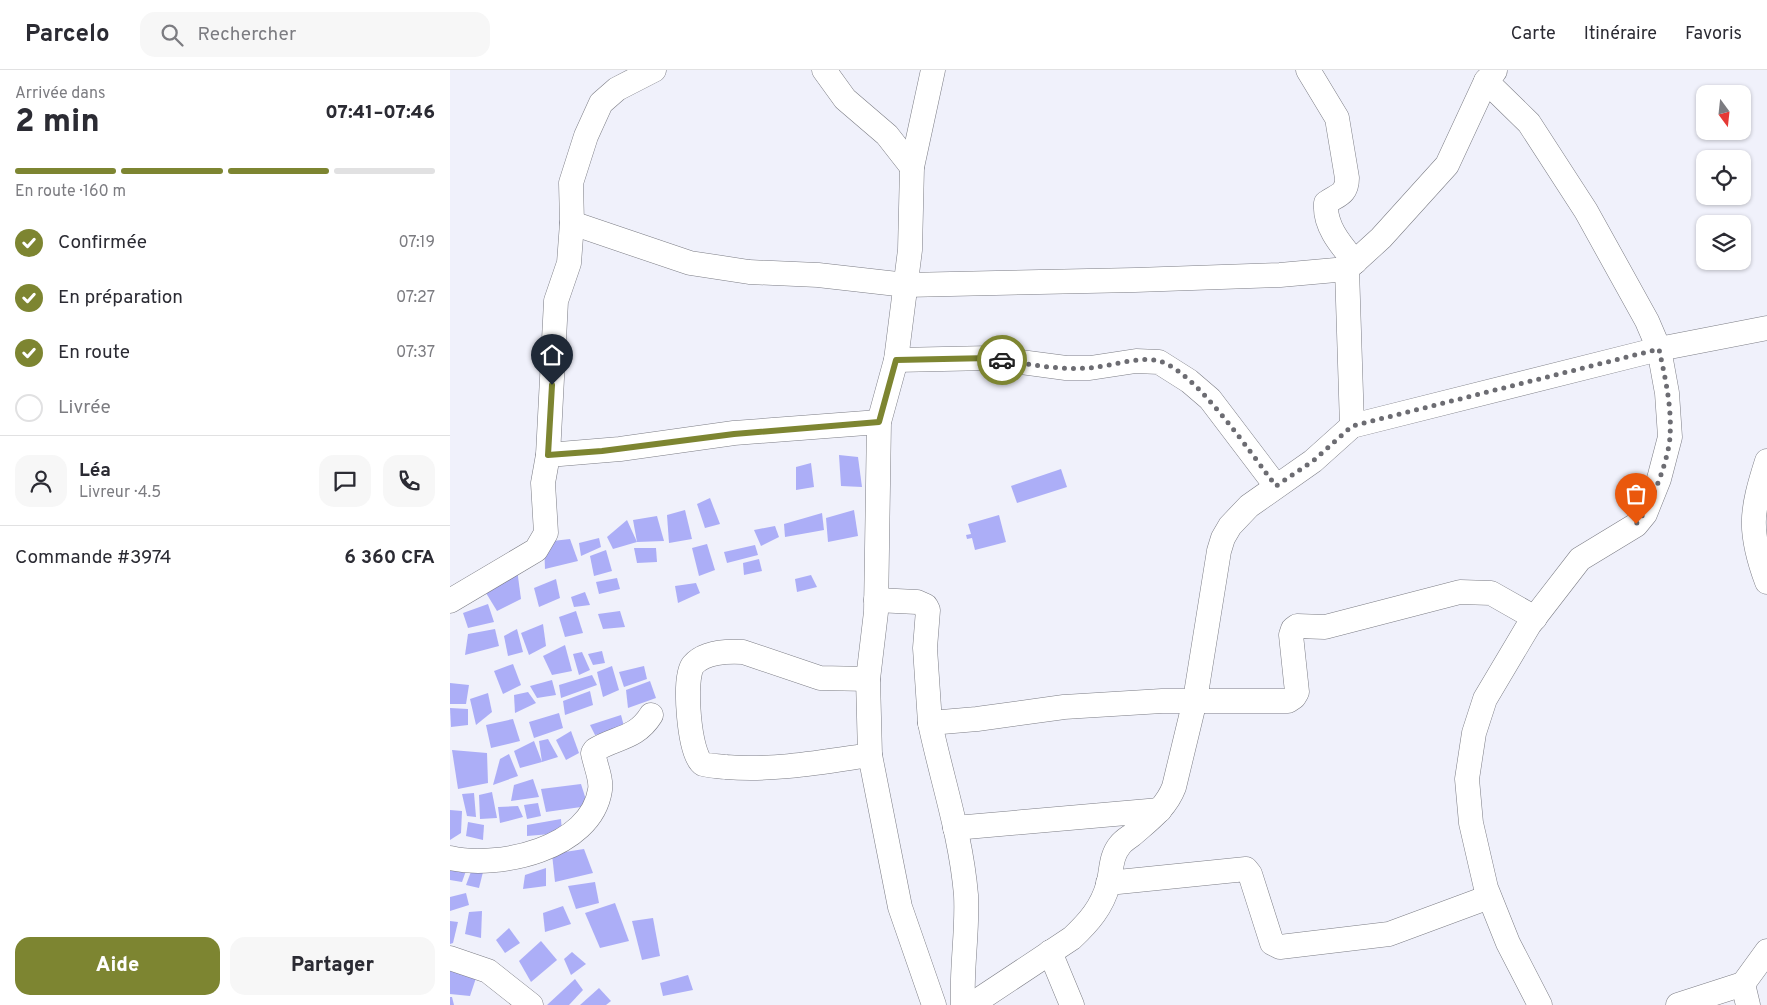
<!DOCTYPE html>
<html lang="fr">
<meta charset="utf-8">
<style>
:root{--surface:#fff;--page:#f7f7f7;--text:#2b2b33;--muted:#7c7c81;--line:#e1e1e2;--accent:#7d8531}
body{margin:0;font-family:Overpass,sans-serif;background:var(--page);color:var(--text);height:100vh;display:flex;flex-direction:column;font-size:19px;white-space:nowrap}
*{box-sizing:border-box;margin:0}
p{font-size:16px;color:var(--muted)}
.icon{flex:none;width:28px;height:28px;fill:none;stroke:currentColor;stroke-width:2;stroke-linecap:round;stroke-linejoin:round}
.map{position:relative;flex:1;overflow:hidden}
.details{display:flex;flex-direction:column;background:var(--surface);width:450px}
.details>*{flex:none}
.needle{width:32px;rotate:165deg}
.fabs{position:absolute;left:1246px;top:15px;display:grid;gap:10px}
.fabs a{display:grid;place-items:center;width:55px;height:55px;border-radius:10px;background:var(--surface);box-shadow:0 1px 4px #0004;font-size:25px}
.pin{position:absolute;display:grid;place-items:center;width:42px;height:42px;color:#fff;margin:-51px -21px;border-radius:50% 50% 50% 0;rotate:-45deg;box-shadow:0 0 5px #0007}
.pin .icon{rotate:45deg}
.courier{position:absolute;display:grid;place-items:center;width:50px;height:50px;margin:-25px;border:4px solid #7d8531;border-radius:50%;background:#fff;color:#222;box-shadow:0 1px 6px #0007}
.headline em{font-style:normal;font-weight:800}
.headline div{display:flex;flex-direction:column-reverse}
.headline{display:flex;align-items:center;justify-content:space-between;height:85px;padding:0 15px}
h1{font-size:32px;font-weight:800;line-height:38px}
.bar{display:grid;grid-template-columns:repeat(4,1fr);gap:8px 5px;align-content:center;height:60px;padding:0 15px}
.bar i{height:6px;border-radius:4px;background:var(--line)}
.bar .selected{background:var(--accent)}
.bar p{grid-column:span 4}
.line{display:flex;align-items:center;gap:12px;padding:0 15px;border-top:1px solid var(--line)}
.line div{flex:1}
.round{display:grid;place-items:center;flex:none;width:52px;height:52px;border-radius:15px;background:var(--page)}
ol{padding:0 15px;list-style:none}
li{display:flex;align-items:center;gap:15px;height:55px}
li p{margin-inline-start:auto}
li .icon{padding:5px;border-radius:50%;background:var(--accent);color:#fff;stroke-width:4}
li:last-child{color:var(--muted)}
li i{width:28px;height:28px;border:2px solid var(--line);border-radius:50%}
.primary-button{display:flex;gap:10px;margin-top:auto;padding:10px 15px}
.primary-button a{flex:1;height:58px;border-radius:15px;background:var(--accent);color:#fff;font-size:20px;font-weight:800;line-height:58px;text-align:center}
.primary-button a+a{background:var(--page);color:var(--text)}
header{display:flex;align-items:center;gap:30px;box-sizing:border-box;height:70px;padding:0 25px;background:var(--surface);border-bottom:1px solid var(--line)}
header strong{font-size:24px}
nav{display:flex;gap:28px;margin-inline-start:auto;font-size:18px}
.search{width:350px;height:45px;background:var(--page);display:flex;align-items:center;gap:12px;box-sizing:border-box;padding:0 18px;border-radius:15px;color:var(--muted);font-size:19px}
main{display:flex;flex:1;min-height:0}
.map>svg:first-child{display:block}
.building{fill:#acaef7}
.lines{fill:none;stroke-linecap:round;stroke-linejoin:round}
.minor-casing{stroke:#7c7d85;stroke-width:25}
.minor{stroke:#fff;stroke-width:24}
.done{stroke:#6c6c72;stroke-width:5;stroke-dasharray:0 9}
.route{stroke:#7d8531;stroke-width:6}
</style>
<header>
<strong>Parcelo</strong>
<div class="search"><svg class="icon" aria-label="search" viewBox="0 0 24 24"><circle cx="10" cy="10" r="6"/><path d="M15 15l6 6"/></svg>Rechercher</div>
<nav><a>Carte</a><a>Itinéraire</a><a>Favoris</a></nav>
</header>
<main>
<section class="details">
<div class="headline"><div><h1>2 min</h1><p>Arrivée dans</p></div><em>07:41–07:46</em></div>
<div class="bar"><i class="selected"></i><i class="selected"></i><i class="selected"></i><i></i><p>En route · 160 m</p></div>
<ol>
<li><svg class="icon" aria-label="check" viewBox="0 0 24 24"><path d="M5 12l5 5 9-10"/></svg>Confirmée<p>07:19</p></li>
<li><svg class="icon" aria-label="check" viewBox="0 0 24 24"><path d="M5 12l5 5 9-10"/></svg>En préparation<p>07:27</p></li>
<li><svg class="icon" aria-label="check" viewBox="0 0 24 24"><path d="M5 12l5 5 9-10"/></svg>En route<p>07:37</p></li>
<li><i></i>Livrée</li>
</ol>
<div class="line" style="height:90px"><a class="round"><svg class="icon" aria-label="person" viewBox="0 0 24 24"><circle cx="12" cy="8" r="4"/><path d="M4 21q1-7 8-7t8 7"/></svg></a><div><b>Léa</b><p>Livreur · 4.5</p></div><a class="round"><svg class="icon" aria-label="chat" viewBox="0 0 24 24"><path d="M4 5h16v11H9l-5 4z"/></svg></a><a class="round"><svg class="icon" aria-label="phone" viewBox="0 0 24 24"><path d="M5 4h4l2 5-3 2q2 4 5 5l2-3 5 2v4C11 20 4 13 5 4z"/></svg></a></div>
<div class="line" style="height:65px"><div>Commande #3974</div><b>6 360 CFA</b></div>
<div class="primary-button"><a>Aide</a><a>Partager</a></div>
</section>
<div class="map">
<svg width="1317" height="935" viewBox="0 0 1317 935">
<rect width="100%" height="100%" fill="#f0f1fb"/>
<g class="building">
<polygon points="389,385 408,387 412,417 391,416"/>
<polygon points="361,393 364,417 346,420 346,397"/>
<polygon points="611,399 617,417 567,433 561,416"/>
<polygon points="260,428 270,454 255,458 247,434"/>
<polygon points="235,440 242,469 219,473 217,445"/>
<polygon points="404,440 408,466 378,472 376,448"/>
<polygon points="372,443 374,460 335,467 334,454"/>
<polygon points="549,445 556,472 525,480 522,468 517,469 516,465 521,464 518,454"/>
<polygon points="207,446 214,471 187,472 183,450"/>
<polygon points="177,450 187,472 163,479 157,467"/>
<polygon points="325,456 329,467 311,476 304,460"/>
<polygon points="149,468 151,477 131,486 129,473"/>
<polygon points="120,469 128,491 95,499 94,472"/>
<polygon points="257,474 265,500 249,506 242,478"/>
<polygon points="305,475 308,485 277,493 274,482"/>
<polygon points="184,478 206,478 207,492 187,493"/>
<polygon points="156,480 162,501 144,506 140,486"/>
<polygon points="309,489 312,501 294,505 293,493"/>
<polygon points="67,499 71,529 47,541 33,518"/>
<polygon points="361,505 367,517 347,522 345,509"/>
<polygon points="167,508 170,519 149,524 146,512"/>
<polygon points="106,509 110,528 89,537 84,518"/>
<polygon points="246,513 250,523 228,533 225,516"/>
<polygon points="135,522 140,535 124,537 121,527"/>
<polygon points="38,534 44,552 18,558 13,543"/>
<polygon points="126,541 133,563 115,567 109,547"/>
<polygon points="170,541 175,557 153,559 148,544"/>
<polygon points="93,554 96,576 79,585 71,563"/>
<polygon points="45,559 49,576 15,585 18,564"/>
<polygon points="67,559 73,582 58,586 54,566"/>
<polygon points="115,575 122,601 102,605 93,586"/>
<polygon points="152,581 155,593 143,595 138,584"/>
<polygon points="132,582 140,600 129,605 123,584"/>
<polygon points="63,594 71,615 53,624 44,601"/>
<polygon points="162,596 169,620 153,627 147,602"/>
<polygon points="194,596 197,609 174,617 169,602"/>
<polygon points="142,605 147,615 111,628 109,615"/>
<polygon points="102,610 106,625 87,628 80,616"/>
<polygon points="200,611 206,628 178,638 176,620"/>
<polygon points="0,613 19,615 16,634 0,634"/>
<polygon points="140,621 143,635 115,645 113,631"/>
<polygon points="78,622 86,633 65,643 64,625"/>
<polygon points="38,623 42,642 26,655 20,629"/>
<polygon points="0,638 18,639 18,655 1,657"/>
<polygon points="109,643 113,658 84,668 79,652"/>
<polygon points="171,645 175,660 145,665 140,655"/>
<polygon points="63,649 70,671 41,678 36,655"/>
<polygon points="121,661 129,683 116,690 106,670"/>
<polygon points="98,669 108,687 92,692 70,698 64,681 84,671 92,692 89,671"/>
<polygon points="2,680 37,683 38,713 8,719"/>
<polygon points="59,684 68,706 43,715 50,689"/>
<polygon points="83,709 89,727 61,731 64,715"/>
<polygon points="131,714 138,736 96,742 91,719"/>
<polygon points="42,722 47,748 30,749 29,725"/>
<polygon points="24,723 26,747 17,746 12,724"/>
<polygon points="88,733 91,746 77,749 74,735"/>
<polygon points="68,736 73,747 50,753 48,737"/>
<polygon points="0,740 12,741 11,763 0,770"/>
<polygon points="111,749 112,763 77,766 77,755"/>
<polygon points="18,752 34,755 33,770 16,766"/>
<polygon points="134,779 143,803 105,812 102,784"/>
<polygon points="0,793 17,798 12,812 0,810"/>
<polygon points="34,798 29,818 16,815 22,799"/>
<polygon points="96,798 96,816 73,819 75,805"/>
<polygon points="145,812 149,833 126,839 118,816"/>
<polygon points="16,823 19,835 0,841 0,827"/>
<polygon points="165,833 179,871 150,878 135,843"/>
<polygon points="113,836 121,854 95,862 93,843"/>
<polygon points="32,841 31,868 15,864 19,842"/>
<polygon points="203,848 210,886 192,890 182,851"/>
<polygon points="0,851 8,852 3,873 0,874"/>
<polygon points="59,858 70,873 55,883 46,870"/>
<polygon points="91,871 107,890 81,912 69,891"/>
<polygon points="122,882 136,894 121,905 114,889"/>
<polygon points="0,897 27,905 20,926 0,924"/>
<polygon points="238,905 243,920 213,926 210,913"/>
<polygon points="125,909 133,920 119,935 97,935"/>
<polygon points="149,918 161,931 156,935 130,935"/>
<polygon points="0,927 2,927 4,935 0,935"/>
</g>
<g class="lines">
<g class="minor-casing">
<g id="minor">
<polyline points="374,0 395,29 437,65 462,97"/>
<polyline points="483,0 462,97 460,180 446,290 429,352 426,542 418,609 420,685 450,837 484,935"/>
<path d="M858,0L887,48L897,108C897,125 887,125 876,133C874,156 891,175 905,192"/>
<polyline points="1036,11 1079,53 1136,141 1197,251 1209,279 1217,323 1220,367 1209,409 1195,444 1186,455 1130,489 1079,555 1035,629 1024,663 1017,709 1021,753 1036,818 1058,873 1090,935"/>
<polyline points="122,153 240,193 299,202 368,205 456,215 685,210 830,205 897,199"/>
<polyline points="446,290 540,288 616,298 640,298 686,291 709,292 739,311 760,329 826,416"/>
<polyline points="902,356 897,199 931,168 997,95 1036,11 1045,1"/>
<polyline points="98,385 170,379 284,363 429,352"/>
<path d="M1317,391C1301,441 1298,461 1317,512"/>
<polyline points="426,530 467,532 476,536 478,540 475,578 480,653 527,649 614,637 712,631 838,631 844,627 847,622 841,565 843,559 847,556 875,557 1010,522 1041,523 1085,548"/>
<polyline points="0,531 86,480 96,463 93,413 98,385 106,231 119,193 122,153 121,113 136,66 151,33 167,19 204,0"/>
<path d="M418,609L370,608L293,582C278,581 254,582 243,595C233,607 239,687 253,694C259,696 269,696 276,697C324,701 372,692 420,685"/>
<path d="M480,653C492,710 511,765 516,825C518,861 511,899 513,935"/>
<polyline points="505,758 710,740"/>
<path d="M0,788C48,799 141,779 150,720C152,710 145,694 143,683L145,680C166,667 186,669 201,645"/>
<polyline points="658,813 796,799 800,804 822,873 830,877 939,864 1039,827"/>
<polyline points="600,882 622,935"/>
<polyline points="0,888 38,901 81,935"/>
<path d="M521,935L622,868C639,852 652,837 658,815C662,801 660,787 670,775C673,771 678,768 682,765C699,750 716,738 724,717L745,630L769,481L773,468L780,456L799,436L863,391L902,356L1209,279L1317,258"/>
<polyline points="1228,935 1293,914"/>
<polyline points="1298,935 1293,914 1317,881"/>
</g>
</g>
<use href="#minor" class="minor"/>
</g>
<g class="lines">
<path class="done" d="M552,290C581,295 611,300 640,298C662,296 687,286 709,291C746,301 801,384 826,416L863,391L902,356L1209,279C1215,307 1222,337 1220,366C1219,389 1201,437 1186,454"/>
<polyline class="route" points="102,315 98,385 152,381 284,364 429,352 446,290 540,288 552,290"/>
</g>
</svg>
<div class="fabs">
<a><svg class="needle" viewBox="-14 -14 28 28"><path d="M0-13l5 13h-10z" fill="#e53935"/><path d="M0 13l5-13h-10z" fill="#7c7c81"/></svg></a>
<a><svg class="icon" aria-label="locate" viewBox="0 0 24 24"><circle cx="12" cy="12" r="6"/><path d="M12 2v4M12 18v4M2 12h4M18 12h4"/></svg></a>
<a><svg class="icon" aria-label="layers" viewBox="0 0 24 24"><path d="M12 4l9 5-9 5-9-5zM3 14l9 5 9-5"/></svg></a>
</div>
<div class="pin" style="left:1186px;top:454px;background:#ea580c"><svg class="icon" aria-label="bag" viewBox="0 0 24 24"><path d="M5 8h14l-1 12H6zM9 8a3 3 0 0 1 6 0"/></svg></div>
<div class="pin" style="left:102px;top:315px;background:#1f2937"><svg class="icon" aria-label="home" viewBox="0 0 24 24"><path d="M3 11l9-7 9 7M6 9v11h12V9"/></svg></div>
<div class="courier" style="left:552px;top:290px"><svg class="icon" aria-label="car" viewBox="0 0 24 24"><path d="M5 17H2v-5l4-1 3-4h7l3 4 3 1v5h-3M9 17h6M6 11h13"/><circle cx="7" cy="17" r="2"/><circle cx="17" cy="17" r="2"/></svg></div>
</div>
</main>
